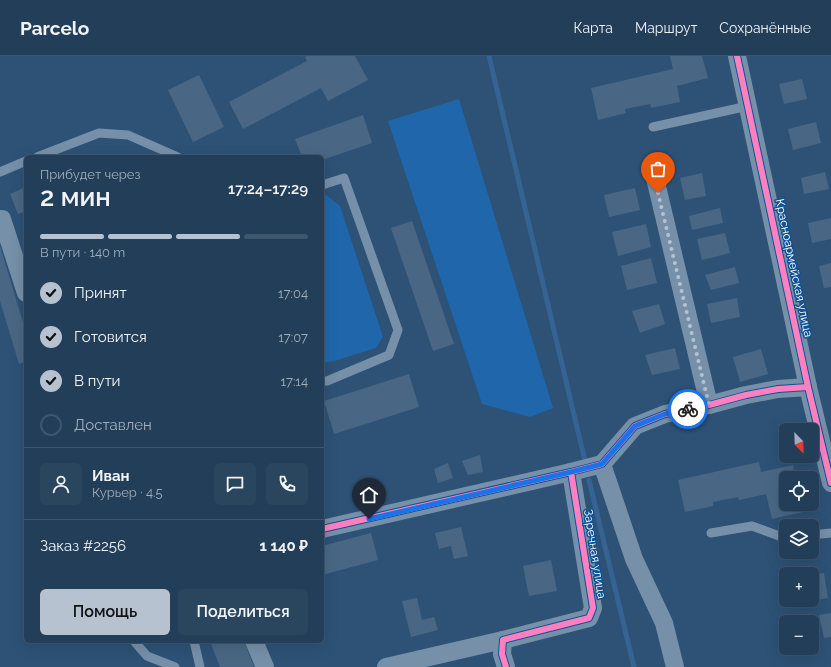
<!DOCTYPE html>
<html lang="ru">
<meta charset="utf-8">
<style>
:root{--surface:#223e58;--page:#2a455e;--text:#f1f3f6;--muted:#a2aeba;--line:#3f576e;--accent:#b6c2cf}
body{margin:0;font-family:Raleway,sans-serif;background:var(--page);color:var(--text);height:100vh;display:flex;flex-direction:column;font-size:15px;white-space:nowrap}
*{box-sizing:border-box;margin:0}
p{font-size:13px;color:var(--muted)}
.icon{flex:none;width:22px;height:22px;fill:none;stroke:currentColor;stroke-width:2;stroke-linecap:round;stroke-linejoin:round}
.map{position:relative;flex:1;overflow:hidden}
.sheet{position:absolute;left:24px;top:99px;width:300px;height:488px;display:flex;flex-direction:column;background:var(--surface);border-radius:6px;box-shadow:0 4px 16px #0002,0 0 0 1px var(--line)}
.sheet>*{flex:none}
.needle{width:26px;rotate:157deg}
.controls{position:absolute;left:779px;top:367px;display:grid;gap:8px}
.controls a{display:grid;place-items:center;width:40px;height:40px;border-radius:6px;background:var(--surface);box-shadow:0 4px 16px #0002,0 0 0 1px var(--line);font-size:20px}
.pin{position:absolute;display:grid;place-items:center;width:34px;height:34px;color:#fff;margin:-41px -17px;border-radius:50% 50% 50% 0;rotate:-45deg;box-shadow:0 0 4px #0007}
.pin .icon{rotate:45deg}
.courier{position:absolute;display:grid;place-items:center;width:40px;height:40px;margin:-20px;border:3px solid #1a73e8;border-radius:50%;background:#fff;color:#222;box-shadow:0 1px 5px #0007}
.head em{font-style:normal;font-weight:600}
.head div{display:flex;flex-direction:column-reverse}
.head{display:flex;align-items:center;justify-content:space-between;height:68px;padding:0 16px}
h1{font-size:26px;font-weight:600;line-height:30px}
.bar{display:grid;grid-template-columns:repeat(4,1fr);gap:6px 4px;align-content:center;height:48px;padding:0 16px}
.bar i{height:5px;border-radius:3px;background:var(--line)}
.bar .selected{background:var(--accent)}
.bar p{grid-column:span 4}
.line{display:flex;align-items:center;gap:10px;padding:0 16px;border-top:1px solid var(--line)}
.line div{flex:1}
.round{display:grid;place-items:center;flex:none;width:42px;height:42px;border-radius:6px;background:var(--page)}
ol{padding:0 16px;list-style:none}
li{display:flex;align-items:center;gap:12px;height:44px}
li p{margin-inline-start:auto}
li .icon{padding:4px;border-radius:50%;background:var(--accent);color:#111;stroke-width:4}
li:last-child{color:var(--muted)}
li i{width:22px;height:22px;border:2px solid var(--line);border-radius:50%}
.action{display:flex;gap:8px;margin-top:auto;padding:8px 16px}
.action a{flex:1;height:46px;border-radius:6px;background:var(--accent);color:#111;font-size:16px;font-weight:600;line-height:46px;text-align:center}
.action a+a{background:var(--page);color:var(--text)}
header{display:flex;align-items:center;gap:24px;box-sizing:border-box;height:56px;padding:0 20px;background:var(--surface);border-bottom:1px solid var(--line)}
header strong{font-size:19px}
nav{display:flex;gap:22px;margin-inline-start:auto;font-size:14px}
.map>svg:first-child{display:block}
.green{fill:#1f67aa}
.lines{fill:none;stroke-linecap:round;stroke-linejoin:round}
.stream{stroke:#356494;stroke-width:5}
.building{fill:#496784}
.service{stroke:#7690a9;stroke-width:9}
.minor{stroke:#7690a9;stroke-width:18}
.cycleway-casing{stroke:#0f5294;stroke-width:8}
.cycleway{stroke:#ff80c0;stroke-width:6}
.done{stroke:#b6c2cf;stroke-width:4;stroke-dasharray:0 7.2}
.route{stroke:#1a73e8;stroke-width:5}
.labels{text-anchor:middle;stroke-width:3;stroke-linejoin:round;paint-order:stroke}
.street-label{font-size:12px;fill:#fff;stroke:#0f5294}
</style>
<header>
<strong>Parcelo</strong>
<nav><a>Карта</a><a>Маршрут</a><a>Сохранённые</a></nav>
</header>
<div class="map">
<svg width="831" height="611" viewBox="0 0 831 611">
<rect width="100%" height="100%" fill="#2d5276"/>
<g class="green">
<polygon points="459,43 553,352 530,361 482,348 388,65"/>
<polygon points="326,139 340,150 383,281 376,292 334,305 322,307 322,140"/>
</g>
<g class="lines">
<g class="stream">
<polyline points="489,0 585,405"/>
<polyline points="589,424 634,611"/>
</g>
</g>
<g class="building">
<polygon points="307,0 355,0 368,24 328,45 321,32 243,73 229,46 307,5 305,1"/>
<polygon points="670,0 702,0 708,22 677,30 680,46 651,52 650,48 625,53 626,57 598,64 591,32 673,13"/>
<polygon points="199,19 224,71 193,86 168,34"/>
<polygon points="802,23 807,43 784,48 779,28"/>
<polygon points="363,59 372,87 322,104 322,101 302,101 295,83"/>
<polygon points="816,66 821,87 793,94 788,73"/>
<polygon points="825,116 829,133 804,138 801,122"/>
<polygon points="702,117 706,140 685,144 680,122"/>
<polygon points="26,131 26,155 18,158 10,138"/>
<polygon points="635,132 640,154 609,161 604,139"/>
<polygon points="720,152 723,167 692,174 689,160"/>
<polygon points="831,162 831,183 812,187 808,167"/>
<polygon points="412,165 454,288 433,295 391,172"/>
<polygon points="646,168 651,191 618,200 612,176"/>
<polygon points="725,177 730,197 702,204 697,183"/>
<polygon points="0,190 26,276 26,305 19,308 0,245"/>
<polygon points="651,202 657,227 627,234 621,210"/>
<polygon points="831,207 831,231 824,232 819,210"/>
<polygon points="735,211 739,227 711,234 705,219"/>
<polygon points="737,242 740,261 711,267 707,248"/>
<polygon points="659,248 665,268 640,277 632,255"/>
<polygon points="675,292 680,313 652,319 645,299"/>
<polygon points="761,293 768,318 740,326 733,301"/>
<polygon points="409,318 419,351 334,378 324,345"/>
<polygon points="480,399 483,416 468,419 462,405"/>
<polygon points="759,406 761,416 793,409 795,422 786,422 786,448 801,448 803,456 772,463 766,438 739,444 738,441 713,446 713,450 685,456 678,424"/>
<polygon points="448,407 453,422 438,427 434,413"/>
<polygon points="461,471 468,500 454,503 451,490 439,493 435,477"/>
<polygon points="371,477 378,504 322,519 322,490"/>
<polygon points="551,504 557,535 529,540 523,510"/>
<polygon points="824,517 828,542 804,546 803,544 812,544 812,519"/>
<polygon points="417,542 422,564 434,561 438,574 411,581 402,545"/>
<polygon points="831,557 831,581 824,582 819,559"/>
<polygon points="210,585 244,585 254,611 220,611"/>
</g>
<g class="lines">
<g class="service">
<polyline points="653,71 748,50"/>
<polyline points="37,101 99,77 128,79 178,101"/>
<polyline points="0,116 26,105"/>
<polyline points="322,129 344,122 398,274 389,299 327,325 322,325"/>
<polyline points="711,477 752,470 782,481 786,480"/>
<polyline points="812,479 831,477"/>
<polyline points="134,585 147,600 175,611"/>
<polyline points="194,585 200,611"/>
</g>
<g class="minor">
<polyline points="737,0 808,331 831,427"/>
<polyline points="655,122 709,349"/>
<polyline points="0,163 2,163 26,237"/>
<polyline points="602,408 634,503 664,567 675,611"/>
<polyline points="322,473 571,416 602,408 635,370 665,358 709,349 746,339 778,333 808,331"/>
<polyline points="254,585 265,611"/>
<polyline points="386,611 503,584"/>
<polyline points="506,611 502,598 503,584 589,562 593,552 571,416"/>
</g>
<g class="cycleway-casing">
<g id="cycleway">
<polyline points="737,0 808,331 831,427"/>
<polyline points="322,473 571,416 602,408 635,370 665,358 709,349 746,339 778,333 808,331"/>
<polyline points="506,611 502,598 503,584 589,562 593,552 571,416"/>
</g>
</g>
<use href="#cycleway" class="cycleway"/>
</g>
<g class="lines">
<polyline class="done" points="658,137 709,349 688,353"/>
<polyline class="route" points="369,463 571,416 602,408 635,370 665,358 688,353"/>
</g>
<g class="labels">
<g class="street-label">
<text transform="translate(794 212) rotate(78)" y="4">Красноармейская улица</text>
<text transform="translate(595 498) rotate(81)" y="4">Заречная улица</text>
</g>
</g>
</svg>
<div class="controls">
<a><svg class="needle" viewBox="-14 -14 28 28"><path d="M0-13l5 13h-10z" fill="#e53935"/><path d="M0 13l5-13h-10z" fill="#a2aeba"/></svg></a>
<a><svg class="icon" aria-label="locate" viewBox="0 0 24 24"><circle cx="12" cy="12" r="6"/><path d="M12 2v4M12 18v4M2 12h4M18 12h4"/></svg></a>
<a><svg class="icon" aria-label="layers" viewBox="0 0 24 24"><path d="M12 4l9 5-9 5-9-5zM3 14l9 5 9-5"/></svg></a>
<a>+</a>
<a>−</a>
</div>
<div class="pin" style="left:658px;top:137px;background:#ea580c"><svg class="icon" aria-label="bag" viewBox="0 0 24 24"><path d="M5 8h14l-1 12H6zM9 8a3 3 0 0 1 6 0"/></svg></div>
<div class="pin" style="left:369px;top:463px;background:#1f2937"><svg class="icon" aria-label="home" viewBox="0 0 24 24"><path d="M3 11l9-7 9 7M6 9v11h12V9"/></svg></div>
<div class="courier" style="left:688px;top:353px"><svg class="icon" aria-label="bike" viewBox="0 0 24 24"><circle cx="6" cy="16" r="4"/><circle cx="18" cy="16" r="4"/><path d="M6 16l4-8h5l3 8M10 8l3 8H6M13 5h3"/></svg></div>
<section class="sheet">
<div class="head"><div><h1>2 мин</h1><p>Прибудет через</p></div><em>17:24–17:29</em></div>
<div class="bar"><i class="selected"></i><i class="selected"></i><i class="selected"></i><i></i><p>В пути · 140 m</p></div>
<ol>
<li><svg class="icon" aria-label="check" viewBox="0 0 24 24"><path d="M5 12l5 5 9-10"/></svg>Принят<p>17:04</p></li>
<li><svg class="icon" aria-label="check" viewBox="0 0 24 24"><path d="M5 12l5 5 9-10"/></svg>Готовится<p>17:07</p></li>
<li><svg class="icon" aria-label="check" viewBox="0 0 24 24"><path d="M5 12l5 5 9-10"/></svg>В пути<p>17:14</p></li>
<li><i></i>Доставлен</li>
</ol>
<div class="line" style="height:72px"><a class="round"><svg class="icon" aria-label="person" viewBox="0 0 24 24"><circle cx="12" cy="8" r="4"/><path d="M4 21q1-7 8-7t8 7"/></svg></a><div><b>Иван</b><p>Курьер · 4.5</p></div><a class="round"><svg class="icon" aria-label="chat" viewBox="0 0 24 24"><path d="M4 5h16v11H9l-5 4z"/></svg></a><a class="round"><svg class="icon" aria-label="phone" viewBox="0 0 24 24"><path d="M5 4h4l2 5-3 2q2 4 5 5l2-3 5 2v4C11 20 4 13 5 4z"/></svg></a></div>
<div class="line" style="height:52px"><div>Заказ #2256</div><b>1 140 ₽</b></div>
<div class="action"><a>Помощь</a><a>Поделиться</a></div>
</section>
</div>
